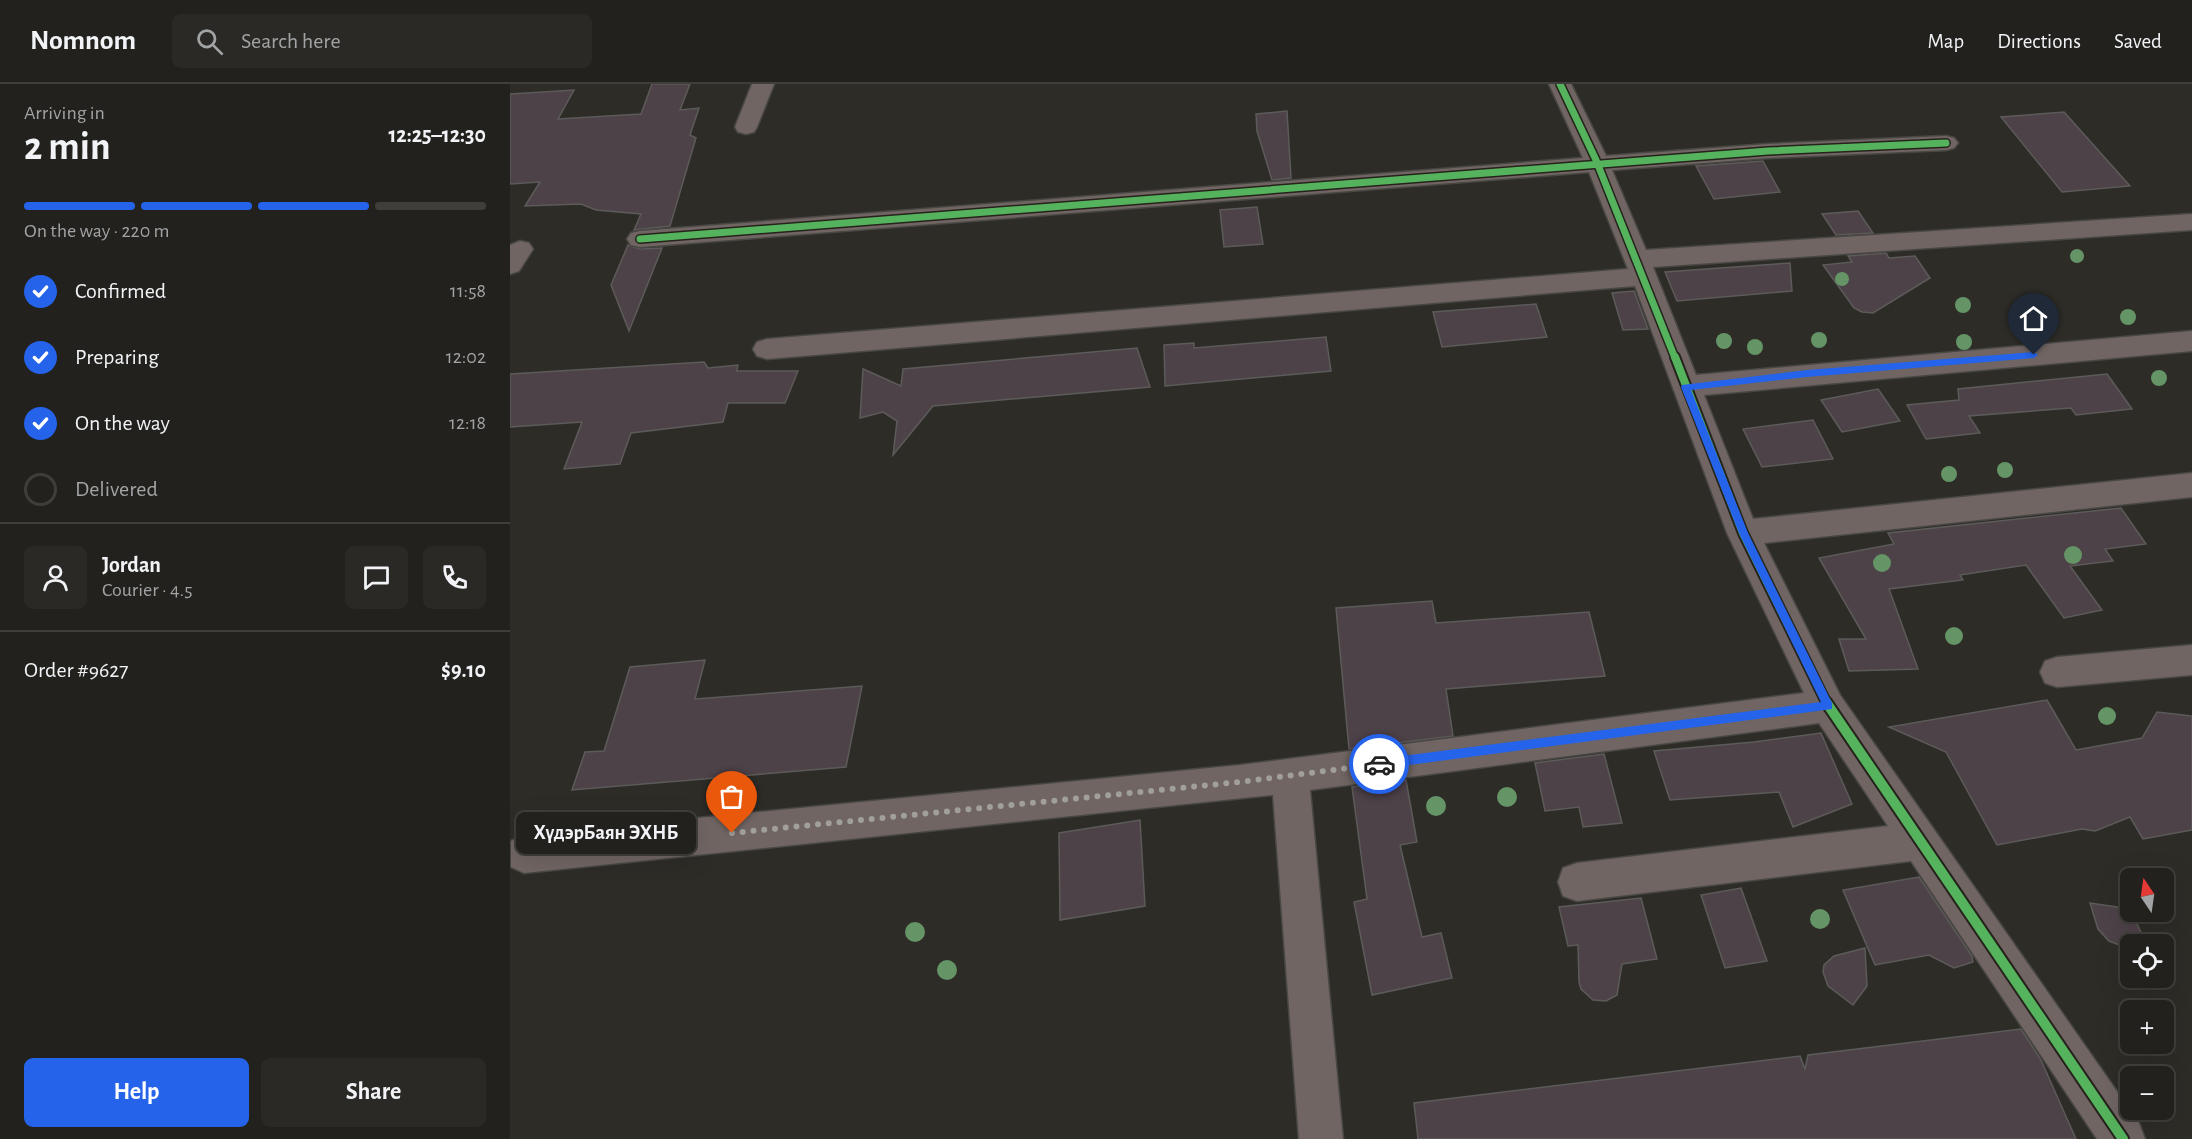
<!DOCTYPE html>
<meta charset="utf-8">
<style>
:root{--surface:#22211d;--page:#2a2926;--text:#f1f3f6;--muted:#a2a3a4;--line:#3f3e3b;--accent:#2563eb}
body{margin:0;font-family:"Alegreya Sans",sans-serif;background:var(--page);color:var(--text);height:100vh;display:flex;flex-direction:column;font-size:22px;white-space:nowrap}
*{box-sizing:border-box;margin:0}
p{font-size:20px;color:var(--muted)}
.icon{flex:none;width:33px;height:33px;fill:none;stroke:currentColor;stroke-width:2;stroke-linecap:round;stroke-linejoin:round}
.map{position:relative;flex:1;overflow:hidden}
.side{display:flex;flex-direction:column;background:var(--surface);width:510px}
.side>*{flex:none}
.needle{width:39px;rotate:347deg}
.tools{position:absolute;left:1610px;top:784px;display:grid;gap:12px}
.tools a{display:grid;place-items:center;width:54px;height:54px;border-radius:9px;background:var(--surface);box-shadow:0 6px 24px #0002,0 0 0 2px var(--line);font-size:30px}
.pin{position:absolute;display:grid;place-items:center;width:51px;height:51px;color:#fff;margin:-62px -26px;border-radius:50% 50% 50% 0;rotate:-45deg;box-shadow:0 0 6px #0007}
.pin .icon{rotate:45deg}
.courier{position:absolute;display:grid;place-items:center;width:60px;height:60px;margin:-30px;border:4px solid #2563eb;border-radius:50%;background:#fff;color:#222;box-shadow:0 2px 8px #0007}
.bubble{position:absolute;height:42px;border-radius:9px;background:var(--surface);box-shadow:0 6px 24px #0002,0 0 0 2px var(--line);font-size:20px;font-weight:700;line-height:42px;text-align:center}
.headline em{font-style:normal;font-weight:700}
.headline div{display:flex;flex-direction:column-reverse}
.headline{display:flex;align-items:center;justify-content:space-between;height:102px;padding:0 24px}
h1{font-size:39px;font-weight:700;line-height:45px}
.bar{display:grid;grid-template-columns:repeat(4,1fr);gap:9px 6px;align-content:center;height:72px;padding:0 24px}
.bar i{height:8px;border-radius:4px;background:var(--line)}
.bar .current{background:var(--accent)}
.bar p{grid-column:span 4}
.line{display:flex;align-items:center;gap:15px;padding:0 24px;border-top:2px solid var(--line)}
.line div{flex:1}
.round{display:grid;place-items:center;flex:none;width:63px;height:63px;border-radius:9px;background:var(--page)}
ol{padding:0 24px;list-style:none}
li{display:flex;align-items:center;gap:18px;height:66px}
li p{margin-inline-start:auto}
li .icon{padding:6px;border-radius:50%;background:var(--accent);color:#fff;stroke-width:4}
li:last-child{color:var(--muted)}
li i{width:33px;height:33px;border:3px solid var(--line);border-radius:50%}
.action{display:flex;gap:12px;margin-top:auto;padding:12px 24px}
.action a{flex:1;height:69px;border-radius:9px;background:var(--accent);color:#fff;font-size:24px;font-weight:700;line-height:69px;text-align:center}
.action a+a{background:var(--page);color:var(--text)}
header{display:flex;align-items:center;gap:36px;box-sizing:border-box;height:84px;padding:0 30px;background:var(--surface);border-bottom:2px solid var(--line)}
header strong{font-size:28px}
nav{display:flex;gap:33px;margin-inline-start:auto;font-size:21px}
.search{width:420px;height:54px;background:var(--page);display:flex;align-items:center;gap:15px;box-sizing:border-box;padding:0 21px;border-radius:9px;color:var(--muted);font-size:22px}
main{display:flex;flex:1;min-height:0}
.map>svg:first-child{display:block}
.building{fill:#4e4249;stroke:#5c5b5a;stroke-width:1.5}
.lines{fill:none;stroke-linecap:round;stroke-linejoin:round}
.minor-casing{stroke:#484744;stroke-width:3}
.minor{fill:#706562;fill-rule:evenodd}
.cycleway-far2-casing{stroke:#25231c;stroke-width:10}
.cycleway-far1-casing{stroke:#25231c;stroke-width:12}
.cycleway-casing{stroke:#25231c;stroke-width:14}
.cycleway-far2{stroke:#56b35d;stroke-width:7}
.cycleway-far1{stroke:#56b35d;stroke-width:8}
.cycleway{stroke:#56b35d;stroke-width:10}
.tree{fill:#659466}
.route{fill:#2563eb}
.done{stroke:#a09f9a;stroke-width:6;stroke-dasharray:0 10.8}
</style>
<header>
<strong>Nomnom</strong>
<div class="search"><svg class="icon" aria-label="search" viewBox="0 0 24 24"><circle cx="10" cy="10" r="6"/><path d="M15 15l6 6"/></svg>Search here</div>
<nav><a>Map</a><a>Directions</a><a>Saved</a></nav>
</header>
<main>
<section class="side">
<div class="headline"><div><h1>2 min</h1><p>Arriving in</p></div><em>12:25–12:30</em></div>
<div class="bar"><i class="current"></i><i class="current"></i><i class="current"></i><i></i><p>On the way · 220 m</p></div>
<ol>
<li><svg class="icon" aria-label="check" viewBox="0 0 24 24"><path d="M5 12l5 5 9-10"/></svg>Confirmed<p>11:58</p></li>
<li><svg class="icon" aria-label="check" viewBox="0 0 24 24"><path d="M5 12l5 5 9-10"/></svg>Preparing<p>12:02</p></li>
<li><svg class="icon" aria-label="check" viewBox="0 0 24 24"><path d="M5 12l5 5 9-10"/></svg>On the way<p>12:18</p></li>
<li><i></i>Delivered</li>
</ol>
<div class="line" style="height:108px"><a class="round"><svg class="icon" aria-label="person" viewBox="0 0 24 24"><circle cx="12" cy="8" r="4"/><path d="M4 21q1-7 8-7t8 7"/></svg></a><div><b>Jordan</b><p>Courier · 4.5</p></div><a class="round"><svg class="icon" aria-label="chat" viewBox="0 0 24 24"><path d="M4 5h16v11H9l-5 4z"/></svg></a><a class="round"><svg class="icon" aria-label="phone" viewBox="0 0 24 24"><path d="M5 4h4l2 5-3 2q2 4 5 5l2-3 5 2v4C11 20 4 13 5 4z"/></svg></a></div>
<div class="line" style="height:78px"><div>Order #9627</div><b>$9.10</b></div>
<div class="action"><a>Help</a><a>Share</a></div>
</section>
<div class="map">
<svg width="1682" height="1055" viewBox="0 0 1682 1055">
<rect width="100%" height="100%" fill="#2d2c27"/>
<g class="building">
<polygon points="142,0 180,0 170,26 189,24 180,51 186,54 160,142 124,146 131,130 86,126 71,120 15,122 30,98 0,100 0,10 64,6 48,35 131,30"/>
<polygon points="777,27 781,94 762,96 747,47 746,30"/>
<polygon points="1554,28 1620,102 1552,108 1491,33"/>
<polygon points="1253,77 1270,108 1204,115 1186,82"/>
<polygon points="747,123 753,160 714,163 710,126"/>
<polygon points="1348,127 1363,149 1326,151 1312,130"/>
<polygon points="118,161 130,165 152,164 119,247 101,201"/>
<polygon points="1376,169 1379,174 1405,172 1420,194 1363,229 1352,228 1344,224 1313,181 1342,178 1338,172"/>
<polygon points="1280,179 1282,207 1167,217 1155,188"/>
<polygon points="1124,207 1138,245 1113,246 1102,209"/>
<polygon points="1026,220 1037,253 932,263 923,228"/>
<polygon points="816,253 821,287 655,302 654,261 684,259 684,264"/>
<polygon points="627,264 640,303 423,322 383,371 387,337 373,328 350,334 353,285 391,302 393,285"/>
<polygon points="194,278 198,284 228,281 227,287 288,287 275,319 218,319 213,338 121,349 110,380 54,385 72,338 0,343 0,290"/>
<polygon points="1597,290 1622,325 1566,331 1561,324 1459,332 1470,349 1416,355 1397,321 1449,316 1448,305"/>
<polygon points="1368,305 1390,337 1332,348 1311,316"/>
<polygon points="1303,336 1323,375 1252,383 1233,345"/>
<polygon points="1611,424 1636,460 1595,465 1603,477 1560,482 1592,526 1554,534 1516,481 1450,491 1453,496 1379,505 1408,585 1339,587 1329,555 1356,555 1309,474 1384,460 1378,449"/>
<polygon points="922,517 926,539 1079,528 1095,592 936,605 943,652 839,665 826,524"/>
<polygon points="195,576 185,615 352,602 336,683 62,706 75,668 94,667 120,583"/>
<polygon points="1537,616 1566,666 1632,654 1647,628 1682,632 1682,746 1633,755 1620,733 1585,747 1572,745 1487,761 1436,668 1379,643"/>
<polygon points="1311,649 1342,720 1283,743 1269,708 1160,716 1144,667 1244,658"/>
<polygon points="1094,670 1112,739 1073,743 1069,723 1035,727 1025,679"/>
<polygon points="896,696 907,758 890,761 912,853 931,849 942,894 862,911 844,818 857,815 842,703"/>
<polygon points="630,736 635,822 550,836 549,749"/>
<polygon points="1409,793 1462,872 1463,878 1444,884 1419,871 1365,881 1333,806"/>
<polygon points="1231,804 1257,877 1215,884 1191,811"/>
<polygon points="1131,814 1147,875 1112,880 1107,911 1096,917 1083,916 1071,905 1069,898 1068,861 1058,862 1049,823"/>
<polygon points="1580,819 1607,823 1614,826 1626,838 1637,861 1620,861 1620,865 1599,857 1588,845"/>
<polygon points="1355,864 1357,902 1343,921 1318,902 1313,888 1314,881 1324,872"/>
<polygon points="1511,945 1531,976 1566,1055 908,1055 904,1019 1290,972 1295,985 1298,971"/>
</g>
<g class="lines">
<g class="minor-casing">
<g id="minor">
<polygon points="242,0 264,0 247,43 244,48 236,50 228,48 225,43"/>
<polygon points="1039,0 1061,0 1096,72 1258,60 1436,52 1444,54 1448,59 1444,64 1436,66 1258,74 1102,86 1136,166 1682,130 1682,146 1143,183 1186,291 1682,247 1682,267 1194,311 1243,435 1682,389 1682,413 1254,459 1330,611 1629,1039 1635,1055 1587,1055 1401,777 1067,817 1053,812 1048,798 1053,784 1067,779 1378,742 1309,639 800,706 833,1055 789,1055 763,711 14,789 1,783 1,757 14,751 730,681 1294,609 1217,449 1125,202 257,275 247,272 243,265 247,258 257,255 1118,185 1079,88 130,163 121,161 117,155 121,149 130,147 1073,74"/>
<polygon points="10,157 19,159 23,165 9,187 0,190 0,161"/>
<polygon points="1682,561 1682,591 1547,603 1535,599 1530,588 1535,577 1547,573"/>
</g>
</g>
<use href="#minor" class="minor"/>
<g class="cycleway-far2-casing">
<g id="cycleway-far2">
<polyline points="1050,0 1086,76 1165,274"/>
<polyline points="130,155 1258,67 1436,59"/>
</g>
</g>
<g class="cycleway-far1-casing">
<polyline id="cycleway-far1" points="1165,273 1233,449 1317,620"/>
</g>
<g class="cycleway-casing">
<polyline id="cycleway" points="1316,618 1613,1055"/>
</g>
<use href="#cycleway-far2" class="cycleway-far2"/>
<use href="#cycleway-far1" class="cycleway-far1"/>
<use href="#cycleway" class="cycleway"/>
</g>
<g class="tree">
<circle cx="1567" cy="172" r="7"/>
<circle cx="1332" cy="195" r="7"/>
<circle cx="1453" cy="221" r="8"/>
<circle cx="1618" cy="233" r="8"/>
<circle cx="1309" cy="256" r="8"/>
<circle cx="1214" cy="257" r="8"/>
<circle cx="1454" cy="258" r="8"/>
<circle cx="1245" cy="263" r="8"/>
<circle cx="1649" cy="294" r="8"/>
<circle cx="1495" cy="386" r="8"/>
<circle cx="1439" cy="390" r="8"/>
<circle cx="1563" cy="471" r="9"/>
<circle cx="1372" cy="479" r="9"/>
<circle cx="1444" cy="552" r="9"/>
<circle cx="1597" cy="632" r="9"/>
<circle cx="997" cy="713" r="10"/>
<circle cx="926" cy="722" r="10"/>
<circle cx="1310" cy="835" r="10"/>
<circle cx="405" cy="848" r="10"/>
<circle cx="437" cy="886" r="10"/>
</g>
<polygon class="route" points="1524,268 1528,271 1524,274 1297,293 1181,306 1238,449 1322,619 1322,625 869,685 865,683 865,676 869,675 1311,618 1229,449 1171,303 1172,301 1297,286"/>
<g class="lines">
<polyline class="done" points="222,749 730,698 869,680"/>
</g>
</svg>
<div class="tools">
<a><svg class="needle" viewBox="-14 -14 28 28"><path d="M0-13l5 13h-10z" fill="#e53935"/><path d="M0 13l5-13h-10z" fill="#a2a3a4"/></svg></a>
<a><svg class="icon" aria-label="locate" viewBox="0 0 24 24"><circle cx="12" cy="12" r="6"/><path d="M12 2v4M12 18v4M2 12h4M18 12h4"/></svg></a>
<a>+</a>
<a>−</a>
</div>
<div class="pin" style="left:222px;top:749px;background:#ea580c"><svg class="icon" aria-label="bag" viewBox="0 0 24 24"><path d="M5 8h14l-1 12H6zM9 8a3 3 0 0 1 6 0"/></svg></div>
<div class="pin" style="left:1524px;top:271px;background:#1f2937"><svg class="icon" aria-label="home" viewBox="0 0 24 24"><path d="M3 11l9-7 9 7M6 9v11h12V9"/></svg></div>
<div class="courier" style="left:869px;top:680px"><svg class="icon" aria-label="car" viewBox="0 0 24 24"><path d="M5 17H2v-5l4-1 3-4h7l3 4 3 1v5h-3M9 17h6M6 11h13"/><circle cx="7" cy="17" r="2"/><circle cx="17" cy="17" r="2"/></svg></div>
<div class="bubble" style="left:6px;top:728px;width:180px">ХүдэрБаян ЭХНБ</div>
</div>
</main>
